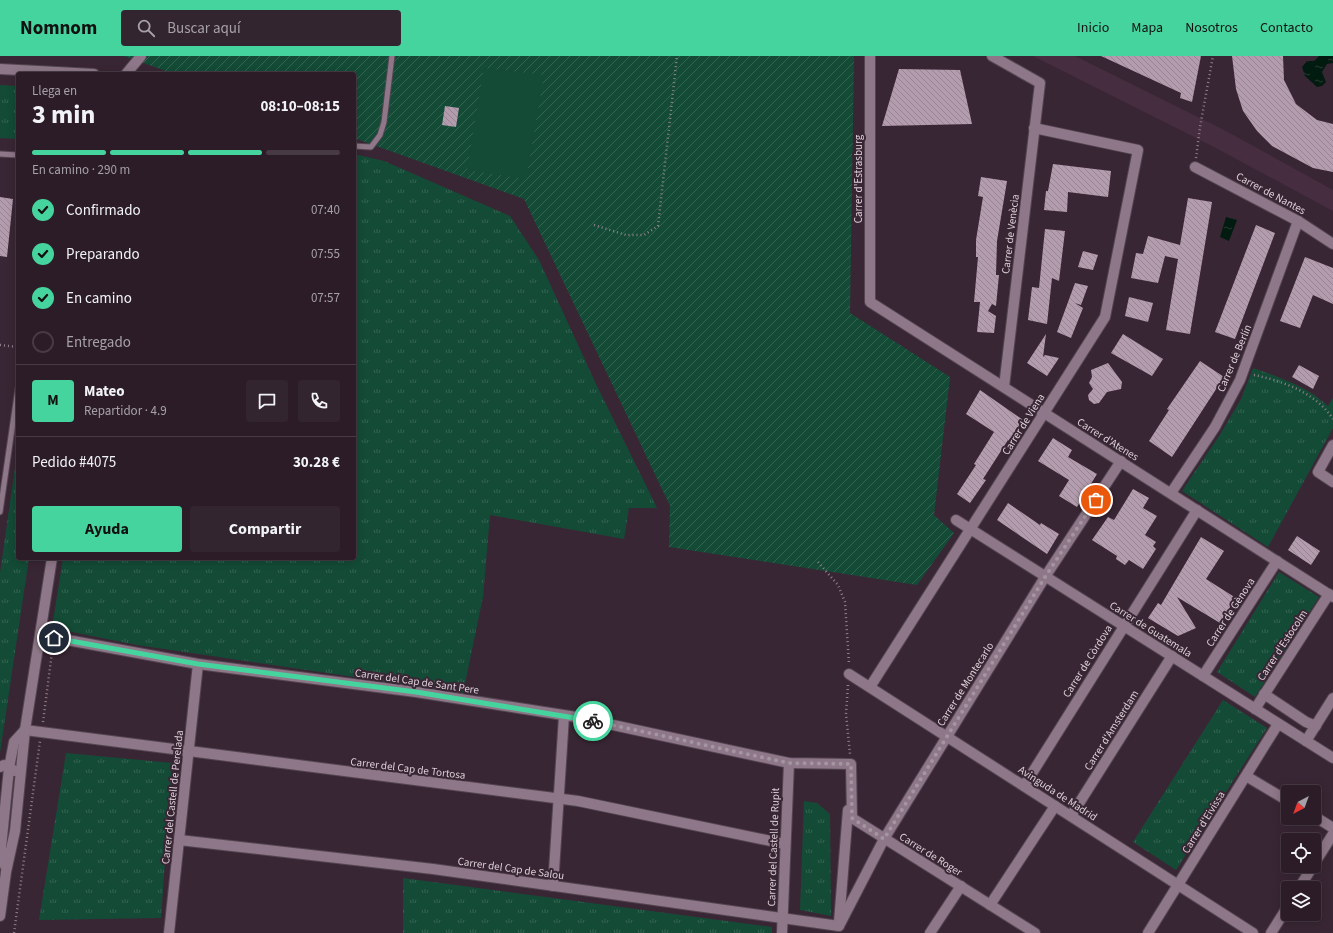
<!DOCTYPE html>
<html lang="es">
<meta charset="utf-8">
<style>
:root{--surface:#2b1c27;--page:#33252f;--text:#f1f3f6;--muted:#a6a1a7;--line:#473a44;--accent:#46d49e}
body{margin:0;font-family:"Source Sans 3",sans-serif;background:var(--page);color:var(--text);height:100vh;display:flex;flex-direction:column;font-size:15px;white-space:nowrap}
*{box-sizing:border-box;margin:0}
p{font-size:13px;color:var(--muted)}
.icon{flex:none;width:22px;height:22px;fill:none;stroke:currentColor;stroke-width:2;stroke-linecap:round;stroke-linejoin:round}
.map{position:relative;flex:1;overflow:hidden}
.sheet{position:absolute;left:16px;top:16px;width:340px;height:488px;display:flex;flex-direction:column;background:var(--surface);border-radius:4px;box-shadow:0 2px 10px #0003,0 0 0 1px var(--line)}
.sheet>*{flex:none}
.needle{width:26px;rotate:221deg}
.fabs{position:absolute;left:1281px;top:729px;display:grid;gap:8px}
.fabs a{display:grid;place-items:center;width:40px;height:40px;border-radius:4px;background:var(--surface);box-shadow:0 2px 10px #0003,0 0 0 1px var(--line);font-size:20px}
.pin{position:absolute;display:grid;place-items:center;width:34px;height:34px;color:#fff;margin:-17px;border:2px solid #fff;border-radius:50%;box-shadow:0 1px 4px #0007}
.courier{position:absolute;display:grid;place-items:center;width:40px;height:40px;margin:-20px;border:3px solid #46d49e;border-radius:50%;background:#fff;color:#222;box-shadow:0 1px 5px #0007}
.headline em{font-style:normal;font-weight:700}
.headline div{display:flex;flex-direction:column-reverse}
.headline{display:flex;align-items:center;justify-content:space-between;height:68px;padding:0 16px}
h1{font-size:26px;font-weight:700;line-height:30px}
.bar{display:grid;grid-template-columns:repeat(4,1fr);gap:6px 4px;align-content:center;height:48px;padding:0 16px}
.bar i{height:5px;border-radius:3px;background:var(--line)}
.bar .current{background:var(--accent)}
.bar p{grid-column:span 4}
.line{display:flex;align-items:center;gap:10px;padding:0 16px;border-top:1px solid var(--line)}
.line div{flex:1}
.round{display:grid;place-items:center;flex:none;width:42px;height:42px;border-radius:4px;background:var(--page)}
ol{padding:0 16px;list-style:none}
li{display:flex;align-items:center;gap:12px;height:44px}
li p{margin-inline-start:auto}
li .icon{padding:4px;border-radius:50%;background:var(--accent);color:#111;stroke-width:4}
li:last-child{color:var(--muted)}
li i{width:22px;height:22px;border:2px solid var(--line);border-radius:50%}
.button{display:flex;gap:8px;margin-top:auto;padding:8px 16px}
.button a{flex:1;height:46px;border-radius:4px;background:var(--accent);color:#111;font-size:16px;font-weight:700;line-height:46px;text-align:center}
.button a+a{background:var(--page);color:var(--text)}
header{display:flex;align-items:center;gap:24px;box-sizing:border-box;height:56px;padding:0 20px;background:var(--accent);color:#111}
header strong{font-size:19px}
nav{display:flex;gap:22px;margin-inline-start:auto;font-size:14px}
.search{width:280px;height:36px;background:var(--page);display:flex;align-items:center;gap:10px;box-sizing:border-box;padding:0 14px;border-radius:4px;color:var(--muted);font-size:15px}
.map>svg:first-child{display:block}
.built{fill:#462d40}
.grass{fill:url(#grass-tufts)}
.garden{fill:url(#garden-furrows)}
.pitch{fill:#134b36}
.water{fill:url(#water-ripples)}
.building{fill:url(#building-back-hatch)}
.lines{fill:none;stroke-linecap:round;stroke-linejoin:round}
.lane-casing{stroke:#544551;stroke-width:7}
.street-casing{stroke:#544551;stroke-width:12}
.path{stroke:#91818c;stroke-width:2.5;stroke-dasharray:1 3;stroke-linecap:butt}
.lane{stroke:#8d7788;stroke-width:5}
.street{stroke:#8d7788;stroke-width:10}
.done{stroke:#a495a0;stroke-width:4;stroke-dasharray:0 7.2}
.route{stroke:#46d49e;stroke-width:5}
.labels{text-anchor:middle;stroke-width:4;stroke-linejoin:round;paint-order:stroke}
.street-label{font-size:11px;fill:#ded1da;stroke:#392634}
</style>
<header>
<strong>Nomnom</strong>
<div class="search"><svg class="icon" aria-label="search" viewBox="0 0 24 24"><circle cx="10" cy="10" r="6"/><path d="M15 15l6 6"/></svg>Buscar aquí</div>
<nav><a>Inicio</a><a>Mapa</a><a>Nosotros</a><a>Contacto</a></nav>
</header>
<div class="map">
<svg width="1333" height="877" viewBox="0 0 1333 877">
<defs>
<pattern id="grass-tufts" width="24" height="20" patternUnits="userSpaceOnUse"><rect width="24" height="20" fill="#134b36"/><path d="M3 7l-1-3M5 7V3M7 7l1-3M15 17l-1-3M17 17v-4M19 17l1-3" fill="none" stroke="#356452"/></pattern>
<pattern id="garden-furrows" width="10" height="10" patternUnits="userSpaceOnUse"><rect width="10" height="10" fill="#134b36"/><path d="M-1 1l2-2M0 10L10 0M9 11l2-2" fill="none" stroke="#356452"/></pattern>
<pattern id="water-ripples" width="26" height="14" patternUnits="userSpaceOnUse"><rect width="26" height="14" fill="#011b10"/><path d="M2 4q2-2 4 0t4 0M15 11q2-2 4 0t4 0" fill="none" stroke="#263b32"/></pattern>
<pattern id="building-back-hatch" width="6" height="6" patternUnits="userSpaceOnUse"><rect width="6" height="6" fill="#b39cad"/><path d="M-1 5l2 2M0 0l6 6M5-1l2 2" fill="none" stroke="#978592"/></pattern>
</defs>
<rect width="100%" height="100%" fill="#392634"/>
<polygon class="built" points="1033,0 1075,0 1226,75 1333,134 1333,155 1216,92"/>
<g class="grass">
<polygon points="0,29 18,30 18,83 0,82"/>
<polygon points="354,98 384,105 510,160 539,204 595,326 657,452 629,452 624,483 490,459 483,541 463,637 137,589 52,572 63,502 354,502"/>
<path d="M1253,312C1279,321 1308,331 1328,350L1333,342V372L1268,491L1182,435L1221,377L1241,343Z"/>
<polygon points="18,391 18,502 29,502 0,697 0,517"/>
<polygon points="1279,516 1319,541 1255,641 1217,616"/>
<polygon points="1223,644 1267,672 1176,814 1133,786"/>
<polygon points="66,697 172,707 161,862 39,864"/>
<polygon points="804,745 817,747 830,758 831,860 800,854"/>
<polygon points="403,822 772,871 772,877 403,877"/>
</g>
<polygon class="garden" points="124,0 854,0 850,257 950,321 934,459 954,477 917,529 669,491 670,450 524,143 354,82 354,18 174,18"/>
<polygon class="pitch" points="484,12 544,19 526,123 467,114"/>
<g class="water">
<polygon points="1319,0 1333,0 1333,7 1327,8 1322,16 1326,26 1322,30 1317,31 1305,20 1302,11 1307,5 1314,5"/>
<polygon points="1226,161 1237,164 1229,185 1220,181"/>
</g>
<g class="building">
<polygon points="1101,0 1201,0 1192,46 1180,42 1181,37"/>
<polygon points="1232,0 1283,0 1284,24 1296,48 1317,64 1333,68 1333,116 1313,112 1272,90 1257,75 1243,55 1236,33"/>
<polygon points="899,13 960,14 972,68 882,70"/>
<polygon points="445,50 459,52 456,71 442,69"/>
<polygon points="1053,108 1111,115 1108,141 1068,136 1067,156 1044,154 1046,135 1048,135"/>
<polygon points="981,121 1007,125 997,185 996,219 999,219 996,250 992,248 988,255 996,260 994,277 977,276 980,246 974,246 978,201 976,201 976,184 983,141 978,140"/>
<polygon points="0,141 13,143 7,201 0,200"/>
<polygon points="1188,142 1212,146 1190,278 1166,274 1178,203 1165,200 1158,227 1131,222 1136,197 1143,198 1148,180 1180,189"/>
<polygon points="1256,169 1275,177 1235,283 1215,276"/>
<polygon points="1045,173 1065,175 1059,225 1052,222 1047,268 1028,264 1032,231 1039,232"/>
<polygon points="1083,195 1098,199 1093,214 1078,211"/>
<polygon points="1305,201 1333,212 1333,248 1313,239 1300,272 1280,265"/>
<polygon points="1075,227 1088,230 1081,249 1075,247 1083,252 1071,282 1057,276"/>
<polygon points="1129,241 1153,247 1148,266 1125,260"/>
<polygon points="1046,278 1043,301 1045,299 1059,302 1047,320 1027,307"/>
<polygon points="1123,278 1163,303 1152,320 1111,297"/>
<polygon points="1200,305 1224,321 1172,401 1149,385 1169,354 1167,353"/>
<polygon points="1108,307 1122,326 1121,333 1107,336 1099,347 1094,348 1089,344 1088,339 1093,333 1089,327 1092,321 1091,314"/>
<polygon points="1299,309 1319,320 1313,333 1292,321"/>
<polygon points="980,334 1023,364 1009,385 1008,384 983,423 986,424 970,447 957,438 976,409 974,408 994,376 966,358"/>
<polygon points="1053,382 1072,394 1068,401 1097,418 1077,451 1059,440 1069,424 1038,405"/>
<polygon points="1133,433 1149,442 1143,452 1157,460 1145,479 1156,486 1153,490 1156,493 1143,513 1129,504 1125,509 1116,503 1117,500 1092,484 1108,461 1114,464"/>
<polygon points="1008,447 1040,469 1041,467 1059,478 1047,498 997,464"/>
<polygon points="1297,480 1320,495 1311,509 1288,494"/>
<polygon points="1201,481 1224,495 1206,523 1236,542 1220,567 1177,541 1196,572 1178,580 1148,562 1158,547 1161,549"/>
</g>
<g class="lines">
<g class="lane-casing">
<g id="lane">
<polyline points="354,90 371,91 380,79 384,66 392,0"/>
<polyline points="0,98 18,99"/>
<polyline points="0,456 18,332"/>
</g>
</g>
<g class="street-casing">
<g id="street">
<polyline points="870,0 870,246 1333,541"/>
<polyline points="992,0 1040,27 1004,331"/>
<polyline points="0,13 94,18"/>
<polyline points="126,18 141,0"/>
<polyline points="1195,111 1298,165 1333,188"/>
<polyline points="1333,389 1318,416 1333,426"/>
<polyline points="1171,437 1215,371 1240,324 1298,165"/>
<polyline points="956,464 1333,702"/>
<polyline points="40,579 198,608 416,636 576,661 789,707 851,708 852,762 1035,877"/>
<polyline points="849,618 1253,877"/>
<polyline points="1203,620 1277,505"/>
<polyline points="870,631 1105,261 1138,94 1034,72"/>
<polyline points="1264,638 1306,666 1316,670"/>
<polyline points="1255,653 1329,538"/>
<polyline points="25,674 578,745 785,788"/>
<polyline points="1306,685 1333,642"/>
<polyline points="0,711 4,709 15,715"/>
<polyline points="1246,720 1288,745"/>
<polyline points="1024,730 1197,454"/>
<polyline points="1071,760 1172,600"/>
<polyline points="1314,760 1333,772"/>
<polyline points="179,784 433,813 839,870"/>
<polyline points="1314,808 1333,778"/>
<polyline points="5,810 1,792 9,712 14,686 25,674"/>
<polyline points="553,830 564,660"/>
<polyline points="1299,832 1313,810"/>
<polyline points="990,849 1055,750"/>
<polyline points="0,860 6,816 15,775 25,674 52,502"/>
<polyline points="839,866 848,754"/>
<polyline points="839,870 884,783 1045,521 1121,405"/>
<polyline points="169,877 198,608"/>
<polyline points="782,877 789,707"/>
<polyline points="930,877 961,830"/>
<polyline points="1148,877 1278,668"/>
<polyline points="1271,877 1288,850"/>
</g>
</g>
<g class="path">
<polyline points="1196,102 1200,71 1213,0"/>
<polyline points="594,169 626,179 644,179 658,170 677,0"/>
<polyline points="0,289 18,291"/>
<path d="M1254,319C1283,325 1316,337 1333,363"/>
<polyline points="818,506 838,529 845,546 849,608"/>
<polyline points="848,629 846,658 850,698"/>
<polyline points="43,666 52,596 49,591"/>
<polyline points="14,877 40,685"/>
</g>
<use href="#lane" class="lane"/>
<use href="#street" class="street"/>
</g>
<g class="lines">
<polyline class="done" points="593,665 789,707 851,708 852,762 884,783 1045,521 1096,444"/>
<polyline class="route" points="54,582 198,608 416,636 593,665"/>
</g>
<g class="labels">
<g class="street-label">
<text transform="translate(858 123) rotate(-90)" y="4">Carrer d'Estrasburg</text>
<text transform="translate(1271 137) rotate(28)" y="4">Carrer de Nantes</text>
<text transform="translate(1010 178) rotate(-83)" y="4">Carrer de Venècia</text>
<text transform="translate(1234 302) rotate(-67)" y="4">Carrer de Berlín</text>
<text transform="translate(1023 368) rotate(-58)" y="4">Carrer de Viena</text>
<text transform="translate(1108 383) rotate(32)" y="4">Carrer d'Atenes</text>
<text transform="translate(1230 556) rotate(-57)" y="4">Carrer de Gènova</text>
<text transform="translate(1151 573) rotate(32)" y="4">Carrer de Guatemala</text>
<text transform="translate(1282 589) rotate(-57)" y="4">Carrer d'Estocolm</text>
<text transform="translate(1087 605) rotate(-58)" y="4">Carrer de Còrdova</text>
<text transform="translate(417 625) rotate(8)" y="4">Carrer del Cap de Sant Pere</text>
<text transform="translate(965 628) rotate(-58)" y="4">Carrer de Montecarlo</text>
<text transform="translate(1111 674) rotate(-58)" y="4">Carrer d'Amsterdam</text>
<text transform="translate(408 712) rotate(7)" y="4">Carrer del Cap de Tortosa</text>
<text transform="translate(1058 737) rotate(33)" y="4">Avinguda de Madrid</text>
<text transform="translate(172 741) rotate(-84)" y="4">Carrer del Castell de Perelada</text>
<text transform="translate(1203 766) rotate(-58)" y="4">Carrer d'Eivissa</text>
<text transform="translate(773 791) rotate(-88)" y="4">Carrer del Castell de Rupit</text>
<text transform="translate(931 798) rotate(32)" y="4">Carrer de Roger</text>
<text transform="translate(511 812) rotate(8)" y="4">Carrer del Cap de Salou</text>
</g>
</g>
</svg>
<div class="fabs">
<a><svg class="needle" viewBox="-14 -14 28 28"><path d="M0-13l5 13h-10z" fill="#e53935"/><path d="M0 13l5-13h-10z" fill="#a6a1a7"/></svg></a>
<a><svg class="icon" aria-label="locate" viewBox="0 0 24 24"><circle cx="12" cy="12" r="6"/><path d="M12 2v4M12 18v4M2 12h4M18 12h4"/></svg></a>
<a><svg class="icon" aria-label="layers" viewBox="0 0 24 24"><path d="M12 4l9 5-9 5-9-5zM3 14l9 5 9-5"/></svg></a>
</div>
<div class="pin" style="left:1096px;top:444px;background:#ea580c"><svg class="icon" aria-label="bag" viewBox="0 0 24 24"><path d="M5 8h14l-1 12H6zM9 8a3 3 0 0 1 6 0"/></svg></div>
<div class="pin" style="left:54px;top:582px;background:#1f2937"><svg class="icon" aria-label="home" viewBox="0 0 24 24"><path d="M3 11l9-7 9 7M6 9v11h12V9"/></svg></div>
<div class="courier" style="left:593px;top:665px"><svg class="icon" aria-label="bike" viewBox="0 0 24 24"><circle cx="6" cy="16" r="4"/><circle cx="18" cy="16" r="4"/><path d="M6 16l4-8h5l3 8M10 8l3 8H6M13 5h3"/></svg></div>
<section class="sheet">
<div class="headline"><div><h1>3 min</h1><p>Llega en</p></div><em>08:10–08:15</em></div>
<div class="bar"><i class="current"></i><i class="current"></i><i class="current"></i><i></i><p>En camino · 290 m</p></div>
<ol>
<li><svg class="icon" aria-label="check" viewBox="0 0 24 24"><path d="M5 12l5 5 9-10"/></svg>Confirmado<p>07:40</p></li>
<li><svg class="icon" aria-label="check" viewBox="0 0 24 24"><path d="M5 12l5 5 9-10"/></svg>Preparando<p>07:55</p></li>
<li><svg class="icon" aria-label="check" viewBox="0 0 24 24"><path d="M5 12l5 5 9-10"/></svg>En camino<p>07:57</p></li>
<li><i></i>Entregado</li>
</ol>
<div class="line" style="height:72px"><b class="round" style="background:var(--accent);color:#111">M</b><div><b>Mateo</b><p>Repartidor · 4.9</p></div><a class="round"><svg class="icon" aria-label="chat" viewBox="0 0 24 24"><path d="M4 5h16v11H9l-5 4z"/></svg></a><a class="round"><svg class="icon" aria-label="phone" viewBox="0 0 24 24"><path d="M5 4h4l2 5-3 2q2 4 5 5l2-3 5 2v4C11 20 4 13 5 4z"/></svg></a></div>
<div class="line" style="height:52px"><div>Pedido #4075</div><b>30.28 €</b></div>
<div class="button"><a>Ayuda</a><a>Compartir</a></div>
</section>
</div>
